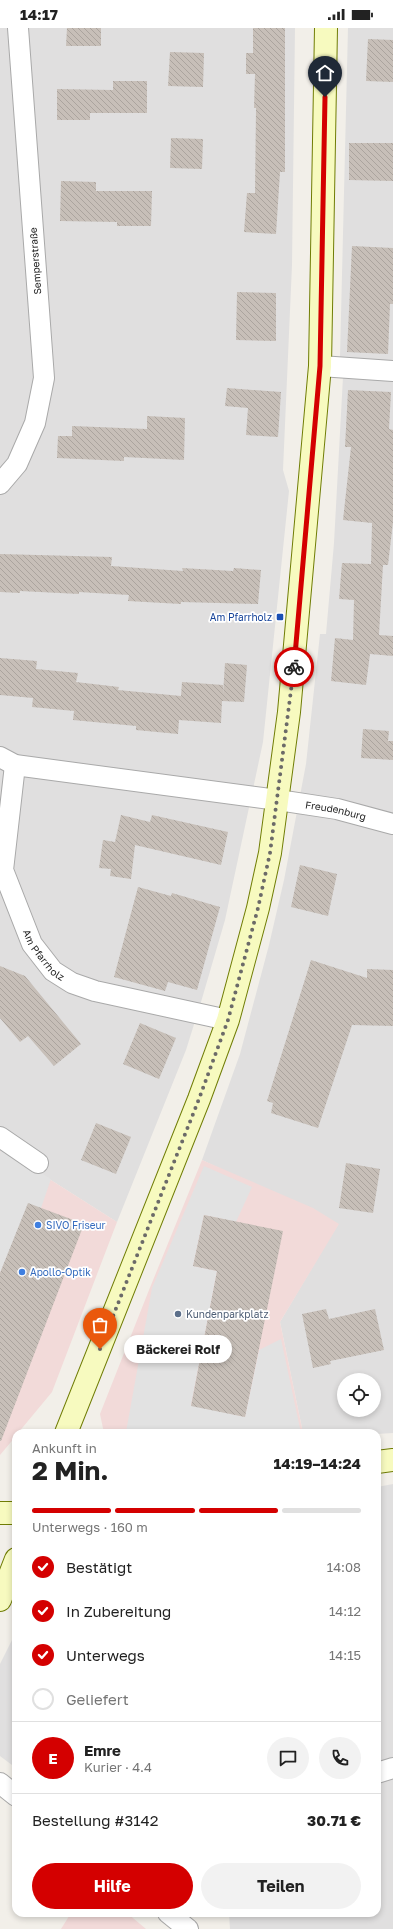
<!DOCTYPE html>
<html lang="de">
<meta charset="utf-8">
<style>
:root{--surface:#fff;--page:#f2f2f2;--text:#222;--muted:#767676;--line:#e0e0e0;--accent:#d40000}
body{margin:0;font-family:"Golos Text",sans-serif;background:var(--page);color:var(--text);height:100vh;display:flex;flex-direction:column;font-size:15px;white-space:nowrap}
*{box-sizing:border-box;margin:0}
p{font-size:13px;color:var(--muted)}
.icon{flex:none;width:22px;height:22px;fill:none;stroke:currentColor;stroke-width:2;stroke-linecap:round;stroke-linejoin:round}
.map{position:relative;flex:1;overflow:hidden}
.panel{position:absolute;left:12px;top:1401px;width:369px;height:488px;display:flex;flex-direction:column;background:var(--surface);border-radius:12px;box-shadow:0 2px 6px #0003}
.panel>*{flex:none}
.controls{position:absolute;left:337px;top:1345px;display:grid;gap:8px}
.controls a{display:grid;place-items:center;width:44px;height:44px;border-radius:50%;background:var(--surface);box-shadow:0 2px 6px #0003;font-size:20px}
.pin{position:absolute;display:grid;place-items:center;width:34px;height:34px;color:#fff;margin:-41px -17px;border-radius:50% 50% 50% 0;rotate:-45deg;box-shadow:0 0 4px #0007}
.pin .icon{rotate:45deg}
.courier{position:absolute;display:grid;place-items:center;width:40px;height:40px;margin:-20px;border:3px solid #d40000;border-radius:50%;background:#fff;color:#222;box-shadow:0 1px 5px #0007}
.bubble{position:absolute;height:28px;border-radius:14px;background:var(--surface);box-shadow:0 2px 6px #0003;font-size:13px;font-weight:700;line-height:28px;text-align:center}
.headline em{font-style:normal;font-weight:700}
.headline div{display:flex;flex-direction:column-reverse}
.headline{display:flex;align-items:center;justify-content:space-between;height:68px;padding:0 20px}
h1{font-size:26px;font-weight:700;line-height:30px}
.bar{display:grid;grid-template-columns:repeat(4,1fr);gap:6px 4px;align-content:center;height:48px;padding:0 20px}
.bar i{height:5px;border-radius:3px;background:var(--line)}
.bar .on{background:var(--accent)}
.bar p{grid-column:span 4}
.line{display:flex;align-items:center;gap:10px;padding:0 20px;border-top:1px solid var(--line)}
.line div{flex:1}
.round{display:grid;place-items:center;flex:none;width:42px;height:42px;border-radius:21px;background:var(--page)}
ol{padding:0 20px;list-style:none}
li{display:flex;align-items:center;gap:12px;height:44px}
li p{margin-inline-start:auto}
li .icon{padding:4px;border-radius:50%;background:var(--accent);color:#fff;stroke-width:4}
li:last-child{color:var(--muted)}
li i{width:22px;height:22px;border:2px solid var(--line);border-radius:50%}
.action{display:flex;gap:8px;margin-top:auto;padding:8px 20px}
.action a{flex:1;height:46px;border-radius:24px;background:var(--accent);color:#fff;font-size:16px;font-weight:700;line-height:46px;text-align:center}
.action a+a{background:var(--page);color:var(--text)}
.status{display:flex;justify-content:space-between;align-items:center;height:28px;padding:0 20px;background:var(--surface);direction:ltr}
.status svg{height:11px;fill:currentColor}
.map>svg:first-child{display:block}
.residential{fill:#e0dfdf;fill-rule:evenodd}
.commercial{fill:#f2dad9}
.parking{fill:#e2e2e2}
.building{fill:url(#building-back-hatch)}
.lines{fill:none;stroke-linecap:round;stroke-linejoin:round}
.street-casing{stroke:#a9a9a9;stroke-width:22}
.secondary-casing{stroke:#707d05;stroke-width:24}
.street{stroke:#fff;stroke-width:20}
.secondary{stroke:#f7fabf;stroke-width:22}
.done{stroke:#6b6a68;stroke-width:4;stroke-dasharray:0 7.2}
.route{stroke:#d40000;stroke-width:5}
.transit-dot{fill:#1a4fb4;stroke:#fff;stroke-width:1.5}
.shop-dot{fill:#3f7fe0;stroke:#fff;stroke-width:1.5}
.service-dot{fill:#5c6f8a;stroke:#fff;stroke-width:1.5}
.labels{text-anchor:middle;stroke-width:3.5;stroke-linejoin:round;paint-order:stroke}
.street-label{font-size:10px;fill:#222;stroke:#fff}
.transit-label{font-size:10px;fill:#164399;stroke:#fff;text-anchor:end}
.shop-label{font-size:10px;fill:#366cbe;stroke:#fff;text-anchor:start}
.service-label{font-size:10px;fill:#4e5e75;stroke:#fff;text-anchor:start}
</style>
<div class="status"><b>14:17</b><svg viewBox="0 0 49 12"><path d="M0 12V9h3v3zM5 12V6h3v6zM10 12V3h3v9zM15 12V0h3v12zM26 1h20v11H26zM47 4h2v5h-2z"/></svg></div>
<div class="map">
<svg width="393" height="1901" viewBox="0 0 393 1901">
<defs>
<pattern id="building-back-hatch" width="6" height="6" patternUnits="userSpaceOnUse"><rect width="6" height="6" fill="#c7bfb8"/><path d="M-1 5l2 2M0 0l6 6M5-1l2 2" fill="none" stroke="#aba49e"/></pattern>
</defs>
<rect width="100%" height="100%" fill="#f2efe9"/>
<g class="residential">
<polygon points="0,0 295,0 292,237 283,442 289,463 263,714 225,892 201,974 186,1022 117,1194 2,1121 0,1125"/>
<polygon points="348,0 393,0 393,333 340,330"/>
<path d="M343,349L393,352V1405L377,1406V1405H303L280,1294L338,1196L202,1132L240,1026L269,917L284,852L306,736L320,606H326L334,515ZM344,1352H374V1382H344Z"/>
<polygon points="393,1456 393,1901 230,1901 229,1885 377,1885 377,1459"/>
<polygon points="16,1604 16,1740 0,1728 0,1636"/>
</g>
<g class="commercial">
<polygon points="2,1121 117,1194 52,1364 18,1405 16,1405 16,1408 0,1427 0,1125"/>
<polygon points="202,1132 313,1180 339,1196 280,1294 303,1405 104,1405 100,1386 149,1262"/>
<polygon points="71,1885 127,1885 146,1901 61,1901"/>
</g>
<g class="parking">
<polygon points="2,1121 51,1151 41,1180 16,1208 0,1245 0,1125"/>
<polygon points="204,1138 252,1159 236,1194 204,1187 193,1238 217,1243 191,1377 245,1389 259,1322 281,1311 301,1405 126,1404 152,1260"/>
</g>
<g class="building">
<polygon points="67,0 101,0 101,18 66,18"/>
<polygon points="253,0 285,0 285,144 280,144 276,206 244,204 247,165 255,165 256,80 254,80 255,46 246,46 246,25 253,25"/>
<polygon points="368,11 393,12 393,54 366,53"/>
<polygon points="170,24 204,25 203,59 168,58"/>
<polygon points="113,53 147,53 147,85 90,85 90,92 57,92 57,61 113,62"/>
<polygon points="171,110 203,111 202,141 170,140"/>
<polygon points="349,115 393,115 393,153 349,152"/>
<polygon points="61,153 96,154 96,163 152,163 151,198 117,198 117,194 60,193"/>
<polygon points="352,218 393,220 393,276 390,276 388,326 347,324"/>
<polygon points="237,264 276,265 276,313 236,312"/>
<polygon points="227,360 281,364 278,409 246,407 248,380 225,378"/>
<polygon points="348,362 391,364 389,401 393,402 393,494 388,537 382,537 383,537 379,607 393,608 393,628 370,626 366,657 331,653 335,610 353,612 354,572 339,571 342,535 371,536 372,495 343,492 351,419 345,419"/>
<polygon points="147,388 185,390 184,432 124,429 124,433 57,430 58,408 72,408 72,398 147,401"/>
<polygon points="0,526 112,529 111,538 183,543 182,540 233,543 234,540 261,542 258,576 181,574 181,576 128,573 129,567 79,564 79,566 20,563 20,565 0,564"/>
<polygon points="0,630 37,633 36,641 78,645 76,654 119,659 118,662 181,668 182,654 223,657 223,666 225,635 247,637 244,674 222,673 221,695 179,692 178,706 136,702 136,698 73,692 74,683 32,679 33,670 0,667"/>
<polygon points="363,701 389,703 388,713 393,713 393,732 361,730"/>
<polygon points="121,787 150,794 152,787 228,804 221,837 135,817 131,851 110,848 111,841 99,840 103,812 115,814"/>
<polygon points="300,837 337,846 328,888 291,879"/>
<polygon points="138,859 171,868 172,865 220,879 197,962 168,954 165,963 114,949"/>
<polygon points="311,932 367,950 367,941 393,942 393,998 352,997 318,1100 271,1085 273,1075 267,1073"/>
<polygon points="0,938 25,948 81,1016 54,1038 28,1008 20,1014 0,990"/>
<polygon points="140,995 176,1010 159,1051 123,1036"/>
<polygon points="96,1095 131,1109 116,1146 81,1132"/>
<polygon points="346,1135 380,1141 373,1185 339,1180"/>
<polygon points="28,1175 84,1196 1,1413 0,1413 0,1245"/>
<polygon points="204,1187 283,1203 245,1389 191,1378 217,1243 193,1238"/>
<polygon points="326,1281 329,1291 375,1281 384,1322 330,1333 331,1336 313,1340 302,1286"/>
</g>
<g class="lines">
<g class="street-casing">
<g id="street">
<polyline points="320,338 393,343"/>
<polyline points="0,456 17,436 35,395 44,350 18,0"/>
<path id="s1" d="M0,729L15,737L278,772L337,781L393,796"/>
<path id="s2" d="M15,737L3,842L32,916L53,943L72,955L95,963L228,992"/>
<polyline points="0,1109 38,1135"/>
<polyline points="377,1745 393,1740"/>
<polyline points="0,1755 16,1768"/>
<polyline points="168,1885 188,1901"/>
</g>
</g>
<g class="secondary-casing">
<g id="secondary">
<polyline points="66,1405 199,1071 228,992 258,880 270,825 289,684 320,338 326,0"/>
<polyline points="377,1434 393,1432"/>
<polyline points="0,1485 16,1485"/>
<polyline points="0,1572 16,1531"/>
</g>
</g>
<use href="#street" class="street"/>
<use href="#secondary" class="secondary"/>
</g>
<g class="lines">
<polyline class="done" points="100,1321 199,1071 228,992 258,880 270,825 294,639"/>
<polyline class="route" points="294,639 320,338 325,69"/>
</g>
<rect class="transit-dot" x="276" y="585" width="8" height="8" rx="2"/>
<g class="shop-dot">
<circle cx="38" cy="1197" r="4"/>
<circle cx="22" cy="1244" r="4"/>
</g>
<circle class="service-dot" cx="178" cy="1286" r="4"/>
<g class="labels">
<g class="street-label">
<text transform="translate(35 233) rotate(-94)" y="4">Semperstraße</text>
<text dy="4" stroke="none"><textPath href="#s1" startOffset="341">Freudenburg</textPath></text>
<text dy="4" stroke="none"><textPath href="#s2" startOffset="201">Am Pfarrholz</textPath></text>
</g>
<g class="transit-label">
<text x="272" y="593">Am Pfarrholz</text>
</g>
<g class="shop-label">
<text x="46" y="1201">SIVO Friseur</text>
<text x="30" y="1248">Apollo-Optik</text>
</g>
<g class="service-label">
<text x="186" y="1290">Kundenparkplatz</text>
</g>
</g>
</svg>
<div class="controls">
<a><svg class="icon" aria-label="locate" viewBox="0 0 24 24"><circle cx="12" cy="12" r="6"/><path d="M12 2v4M12 18v4M2 12h4M18 12h4"/></svg></a>
</div>
<div class="pin" style="left:100px;top:1321px;background:#ea580c"><svg class="icon" aria-label="bag" viewBox="0 0 24 24"><path d="M5 8h14l-1 12H6zM9 8a3 3 0 0 1 6 0"/></svg></div>
<div class="pin" style="left:325px;top:69px;background:#1f2937"><svg class="icon" aria-label="home" viewBox="0 0 24 24"><path d="M3 11l9-7 9 7M6 9v11h12V9"/></svg></div>
<div class="courier" style="left:294px;top:639px"><svg class="icon" aria-label="bike" viewBox="0 0 24 24"><circle cx="6" cy="16" r="4"/><circle cx="18" cy="16" r="4"/><path d="M6 16l4-8h5l3 8M10 8l3 8H6M13 5h3"/></svg></div>
<div class="bubble" style="left:124px;top:1307px;width:108px">Bäckerei Rolf</div>
<section class="panel">
<div class="headline"><div><h1>2 Min.</h1><p>Ankunft in</p></div><em>14:19–14:24</em></div>
<div class="bar"><i class="on"></i><i class="on"></i><i class="on"></i><i></i><p>Unterwegs · 160 m</p></div>
<ol>
<li><svg class="icon" aria-label="check" viewBox="0 0 24 24"><path d="M5 12l5 5 9-10"/></svg>Bestätigt<p>14:08</p></li>
<li><svg class="icon" aria-label="check" viewBox="0 0 24 24"><path d="M5 12l5 5 9-10"/></svg>In Zubereitung<p>14:12</p></li>
<li><svg class="icon" aria-label="check" viewBox="0 0 24 24"><path d="M5 12l5 5 9-10"/></svg>Unterwegs<p>14:15</p></li>
<li><i></i>Geliefert</li>
</ol>
<div class="line" style="height:72px"><b class="round" style="background:var(--accent);color:#fff">E</b><div><b>Emre</b><p>Kurier · 4.4</p></div><a class="round"><svg class="icon" aria-label="chat" viewBox="0 0 24 24"><path d="M4 5h16v11H9l-5 4z"/></svg></a><a class="round"><svg class="icon" aria-label="phone" viewBox="0 0 24 24"><path d="M5 4h4l2 5-3 2q2 4 5 5l2-3 5 2v4C11 20 4 13 5 4z"/></svg></a></div>
<div class="line" style="height:52px"><div>Bestellung #3142</div><b>30.71 €</b></div>
<div class="action"><a>Hilfe</a><a>Teilen</a></div>
</section>
</div>
